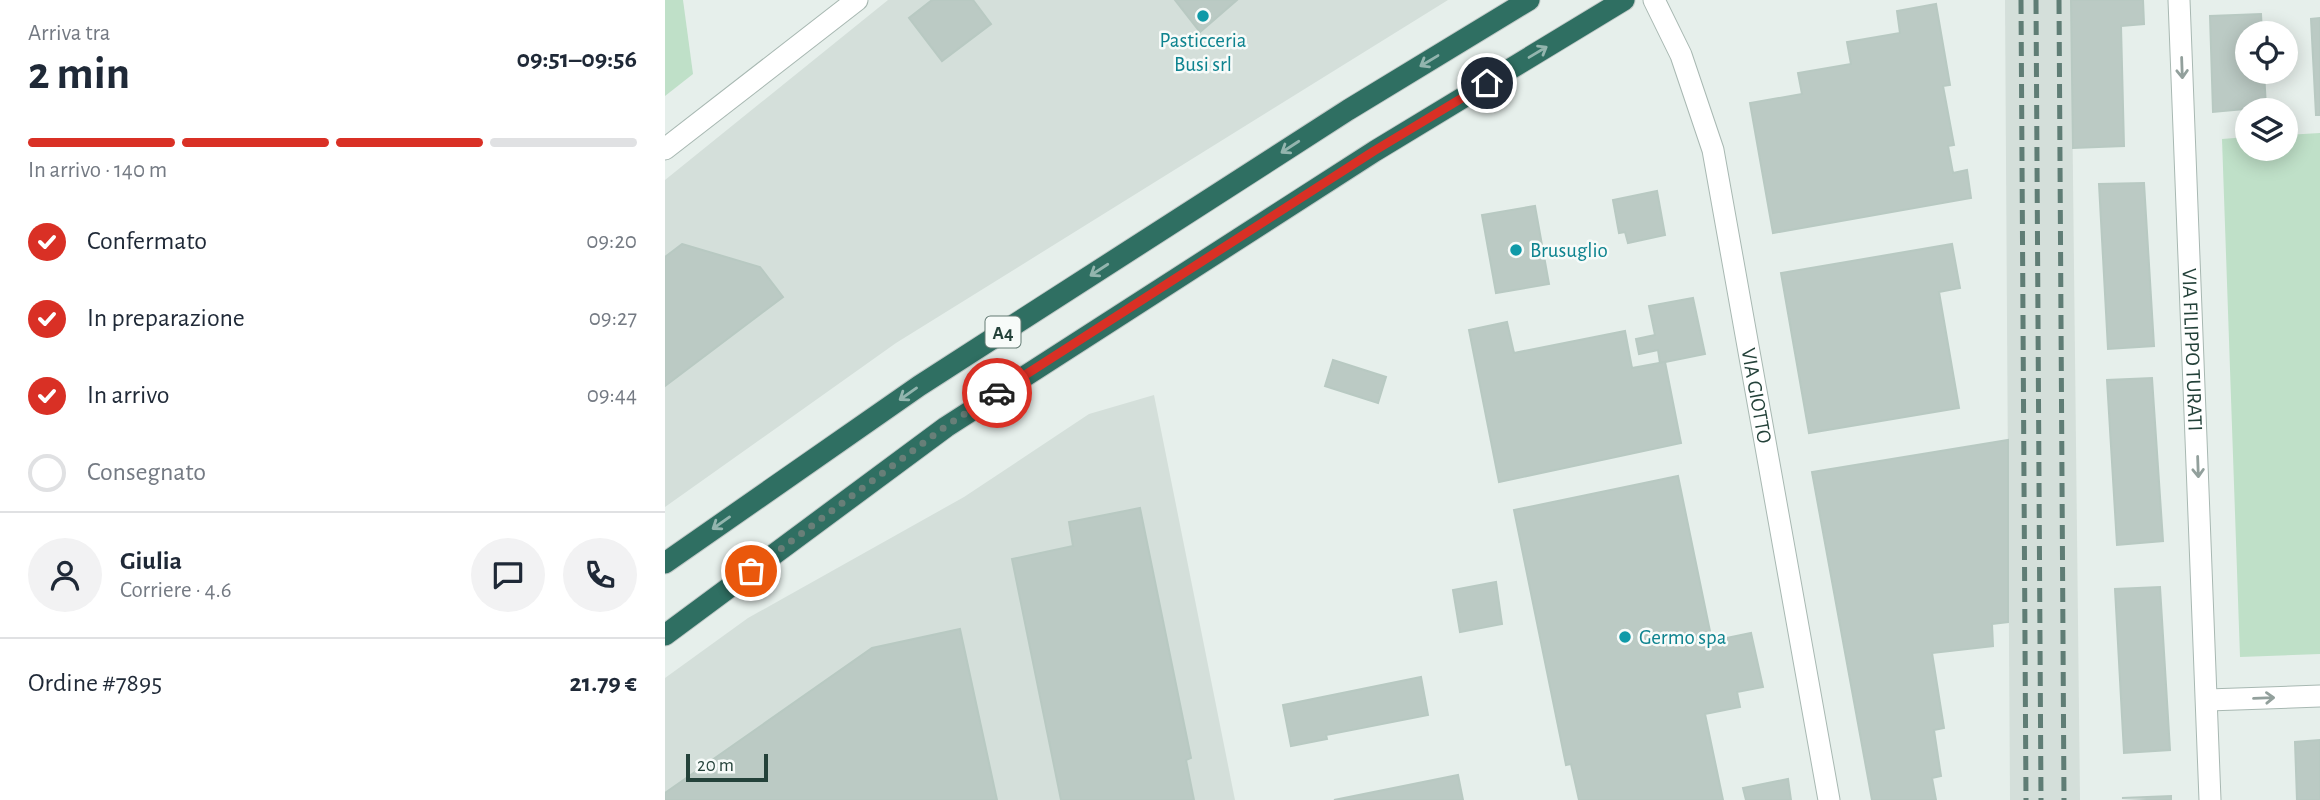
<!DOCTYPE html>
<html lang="it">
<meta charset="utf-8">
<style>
:root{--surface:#fff;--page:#f2f2f3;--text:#1f2937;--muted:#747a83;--line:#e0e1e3;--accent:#d93025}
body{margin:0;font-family:"Alegreya Sans",sans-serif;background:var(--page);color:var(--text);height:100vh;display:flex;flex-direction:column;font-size:26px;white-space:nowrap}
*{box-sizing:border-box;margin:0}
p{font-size:23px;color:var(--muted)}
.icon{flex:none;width:38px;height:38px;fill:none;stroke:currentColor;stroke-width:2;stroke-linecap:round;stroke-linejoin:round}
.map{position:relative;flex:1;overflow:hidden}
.details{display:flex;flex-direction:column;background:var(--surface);width:665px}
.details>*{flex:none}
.tools{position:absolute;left:1570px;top:21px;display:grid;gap:14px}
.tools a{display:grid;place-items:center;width:63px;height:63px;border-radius:50%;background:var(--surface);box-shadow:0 4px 18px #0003;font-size:35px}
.scale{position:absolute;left:21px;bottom:18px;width:82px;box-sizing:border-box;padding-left:7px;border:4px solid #24423a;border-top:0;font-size:19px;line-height:24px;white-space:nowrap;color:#24423a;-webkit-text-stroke:5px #f7fbf9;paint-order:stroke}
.pin{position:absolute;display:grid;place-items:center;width:60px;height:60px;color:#fff;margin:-30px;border:4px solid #fff;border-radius:50%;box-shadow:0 2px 7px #0007}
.courier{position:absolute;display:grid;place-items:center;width:70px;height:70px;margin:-35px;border:5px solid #d93025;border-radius:50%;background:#fff;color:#222;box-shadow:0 2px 9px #0007}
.headline em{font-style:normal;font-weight:600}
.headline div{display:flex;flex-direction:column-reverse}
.headline{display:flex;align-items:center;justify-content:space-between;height:119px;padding:0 28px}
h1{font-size:46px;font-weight:600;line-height:52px}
.bar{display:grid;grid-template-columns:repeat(4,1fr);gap:10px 7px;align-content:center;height:84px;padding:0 28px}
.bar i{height:9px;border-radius:5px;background:var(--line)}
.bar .selected{background:var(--accent)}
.bar p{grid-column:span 4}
.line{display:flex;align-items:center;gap:18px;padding:0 28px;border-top:2px solid var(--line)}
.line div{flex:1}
.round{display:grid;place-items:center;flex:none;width:74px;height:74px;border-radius:37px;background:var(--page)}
ol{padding:0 28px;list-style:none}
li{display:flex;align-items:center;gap:21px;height:77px}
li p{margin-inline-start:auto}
li .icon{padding:7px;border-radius:50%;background:var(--accent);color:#fff;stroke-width:4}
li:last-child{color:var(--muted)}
li i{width:38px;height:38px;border:4px solid var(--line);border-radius:50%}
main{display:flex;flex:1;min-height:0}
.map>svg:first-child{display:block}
.built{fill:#d4dfda}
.green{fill:#bfe0c8}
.building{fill:#bbcac4;stroke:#b8c9c2;stroke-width:2}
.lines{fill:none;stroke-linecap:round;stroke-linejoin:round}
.minor-casing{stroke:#a8b8b2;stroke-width:23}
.motorway-casing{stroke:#c2cac8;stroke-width:23}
.minor{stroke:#fff;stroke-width:21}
.motorway{stroke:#2f6f62;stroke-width:21}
.rail{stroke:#5f7d75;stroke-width:5;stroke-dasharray:14 7;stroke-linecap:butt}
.oneway{stroke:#93b5ae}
.oneway2{stroke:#92a09c}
.done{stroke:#687f78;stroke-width:7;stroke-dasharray:0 12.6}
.route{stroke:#d93025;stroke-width:9}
.culture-dot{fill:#0f9aa8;stroke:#f7fbf9;stroke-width:2.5}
.labels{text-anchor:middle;stroke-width:5;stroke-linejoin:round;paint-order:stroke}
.shield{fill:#f7fbf9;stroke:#637a73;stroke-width:2}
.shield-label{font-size:19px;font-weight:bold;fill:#24423a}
.culture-label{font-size:21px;fill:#0d838f;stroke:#f7fbf9;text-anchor:start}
.street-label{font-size:21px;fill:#24423a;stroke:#f7fbf9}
</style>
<main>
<section class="details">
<div class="headline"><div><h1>2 min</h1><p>Arriva tra</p></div><em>09:51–09:56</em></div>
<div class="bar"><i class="selected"></i><i class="selected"></i><i class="selected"></i><i></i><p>In arrivo · 140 m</p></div>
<ol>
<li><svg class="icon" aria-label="check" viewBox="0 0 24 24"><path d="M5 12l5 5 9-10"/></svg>Confermato<p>09:20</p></li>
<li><svg class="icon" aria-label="check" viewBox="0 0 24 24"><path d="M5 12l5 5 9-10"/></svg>In preparazione<p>09:27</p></li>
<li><svg class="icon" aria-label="check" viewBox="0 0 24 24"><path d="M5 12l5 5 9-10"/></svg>In arrivo<p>09:44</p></li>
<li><i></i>Consegnato</li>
</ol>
<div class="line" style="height:126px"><a class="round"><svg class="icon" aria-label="person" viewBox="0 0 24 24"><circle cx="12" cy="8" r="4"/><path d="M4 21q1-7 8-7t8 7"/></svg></a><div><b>Giulia</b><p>Corriere · 4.6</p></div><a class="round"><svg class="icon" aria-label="chat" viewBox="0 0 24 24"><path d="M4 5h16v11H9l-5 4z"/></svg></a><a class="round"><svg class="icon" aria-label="phone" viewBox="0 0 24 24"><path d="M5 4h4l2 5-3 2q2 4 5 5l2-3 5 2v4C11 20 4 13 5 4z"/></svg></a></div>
<div class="line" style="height:91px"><div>Ordine #7895</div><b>21.79 €</b></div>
</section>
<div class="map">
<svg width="1655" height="800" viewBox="0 0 1655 800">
<rect width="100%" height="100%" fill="#e6efeb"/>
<g class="built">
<polygon points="223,0 783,0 231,343 0,507 0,180"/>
<polygon points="1340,0 1406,0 1415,800 1345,800"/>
<polygon points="489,395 570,800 0,800 0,678 83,618 299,497 424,414"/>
</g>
<g class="green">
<polygon points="0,0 18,0 28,74 0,96"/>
<polygon points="1655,133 1655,654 1575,657 1557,139 1582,137 1582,149 1620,149 1621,135"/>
</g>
<g class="building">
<polygon points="267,0 308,0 326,24 277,61 244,18"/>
<polygon points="510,0 572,0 535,32"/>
<polygon points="1406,0 1478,0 1479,24 1456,26 1459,146 1408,148"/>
<polygon points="1271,4 1285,85 1278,86 1289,145 1283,146 1288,173 1302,170 1306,198 1108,233 1085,103 1137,94 1133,73 1186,64 1182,42 1235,33 1232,11"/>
<polygon points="1596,14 1597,33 1582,33 1582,72 1599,72 1601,107 1548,112 1545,16"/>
<polygon points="1655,18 1655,115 1651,115 1646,19"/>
<polygon points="1479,183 1489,346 1443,349 1434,184"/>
<polygon points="992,191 1000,235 963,243 960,232 954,233 948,200"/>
<polygon points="870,206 884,284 831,293 817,215"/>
<polygon points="17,244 95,267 118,297 0,386 0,257"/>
<polygon points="1287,244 1295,288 1274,292 1294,408 1144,433 1116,273"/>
<polygon points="1028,298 1040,354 995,363 993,350 974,354 971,339 990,335 984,306"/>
<polygon points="842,322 849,353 960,331 967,368 1000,362 1016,443 834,482 804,330"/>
<polygon points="668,360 721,377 713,403 660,386"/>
<polygon points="1487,378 1498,541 1452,545 1442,380"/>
<polygon points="1343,440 1343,622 1327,624 1328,646 1267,653 1279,728 1269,730 1276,776 1267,778 1271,800 1207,800 1147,472"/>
<polygon points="1013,476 1047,641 1086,633 1098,687 1072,692 1075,707 1040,714 1058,800 914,800 906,764 901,765 849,510"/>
<polygon points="475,508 526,758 521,760 529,800 396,800 347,559 408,546 404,522"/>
<polygon points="831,582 837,624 795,632 788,590"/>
<polygon points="1495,587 1505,750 1459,753 1450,589"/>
<polygon points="295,629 332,800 0,800 0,793 207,648"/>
<polygon points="756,677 763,715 661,735 662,739 626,746 618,705"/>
<polygon points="1655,740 1655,800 1632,800 1630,742"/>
<polygon points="793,775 798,800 669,800"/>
<polygon points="1123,779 1126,800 1081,800 1078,788"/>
<polygon points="1506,796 1506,800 1457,798"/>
</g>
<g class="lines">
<g class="minor-casing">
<g id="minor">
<path id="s1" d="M989,0L1016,55L1048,150L1164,800"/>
<path id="s2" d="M1514,0L1545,800"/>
<polyline points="0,149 192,0"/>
<polyline points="1543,700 1655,696"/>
</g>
</g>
<g class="motorway-casing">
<g id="motorway">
<polyline points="0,563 254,386 683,110 864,0"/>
<polyline points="0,635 281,427 710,151 959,0"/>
</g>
</g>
<use href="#minor" class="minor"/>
<use href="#motorway" class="motorway"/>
<g class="rail">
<polyline points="1356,0 1361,800"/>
<polyline points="1371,0 1376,800"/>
<polyline points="1394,0 1399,800"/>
</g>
</g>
<defs><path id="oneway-shaft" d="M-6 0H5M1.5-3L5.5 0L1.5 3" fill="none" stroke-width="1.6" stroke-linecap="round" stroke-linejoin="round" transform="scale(1.75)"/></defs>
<g class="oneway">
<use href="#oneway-shaft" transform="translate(873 52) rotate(-31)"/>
<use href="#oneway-shaft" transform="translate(764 61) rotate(149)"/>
<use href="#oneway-shaft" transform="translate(625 147) rotate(147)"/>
<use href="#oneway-shaft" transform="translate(434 270) rotate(147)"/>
<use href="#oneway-shaft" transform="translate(243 394) rotate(145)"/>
<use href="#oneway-shaft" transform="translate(56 523) rotate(145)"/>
</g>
<g class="oneway2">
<use href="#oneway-shaft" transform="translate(1517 68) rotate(88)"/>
<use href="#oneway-shaft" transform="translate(1533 467) rotate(88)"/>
<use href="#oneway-shaft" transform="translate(1599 698) rotate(-2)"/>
</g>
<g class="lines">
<polyline class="done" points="86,571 281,426 332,393"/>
<polyline class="route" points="332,393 709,151 822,83"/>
</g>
<g class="culture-dot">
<circle cx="538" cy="16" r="7"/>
<circle cx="851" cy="250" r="7"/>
<circle cx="960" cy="637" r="7"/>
</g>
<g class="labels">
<rect class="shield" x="320.5" y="316.5" width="35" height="31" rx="5"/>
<g class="shield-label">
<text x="338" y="339">A4</text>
</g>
<g class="culture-label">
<text x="538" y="47" text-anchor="middle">Pasticceria<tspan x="538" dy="24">Busi srl</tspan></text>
<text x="865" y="257">Brusuglio</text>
<text x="974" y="644">Germo spa</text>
</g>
<g class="street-label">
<text dy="7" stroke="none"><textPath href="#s2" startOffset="350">VIA FILIPPO TURATI</textPath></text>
<text dy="7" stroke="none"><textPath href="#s1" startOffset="411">VIA GIOTTO</textPath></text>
</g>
</g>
</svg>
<div class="tools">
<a><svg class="icon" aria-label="locate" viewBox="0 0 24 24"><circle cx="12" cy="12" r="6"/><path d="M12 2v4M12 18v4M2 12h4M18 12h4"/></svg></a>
<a><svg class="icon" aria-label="layers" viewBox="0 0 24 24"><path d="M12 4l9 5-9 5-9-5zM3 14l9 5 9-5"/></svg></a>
</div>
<div class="scale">20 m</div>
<div class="pin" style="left:86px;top:571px;background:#ea580c"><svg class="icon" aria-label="bag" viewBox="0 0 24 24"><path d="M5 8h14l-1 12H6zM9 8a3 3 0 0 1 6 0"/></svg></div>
<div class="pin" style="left:822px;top:83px;background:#1f2937"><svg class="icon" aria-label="home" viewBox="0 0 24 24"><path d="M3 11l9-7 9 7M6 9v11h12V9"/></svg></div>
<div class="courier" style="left:332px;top:393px"><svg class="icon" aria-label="car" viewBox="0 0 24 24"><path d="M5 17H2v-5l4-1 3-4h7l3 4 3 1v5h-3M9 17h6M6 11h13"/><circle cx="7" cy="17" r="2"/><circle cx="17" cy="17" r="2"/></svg></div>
</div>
</main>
